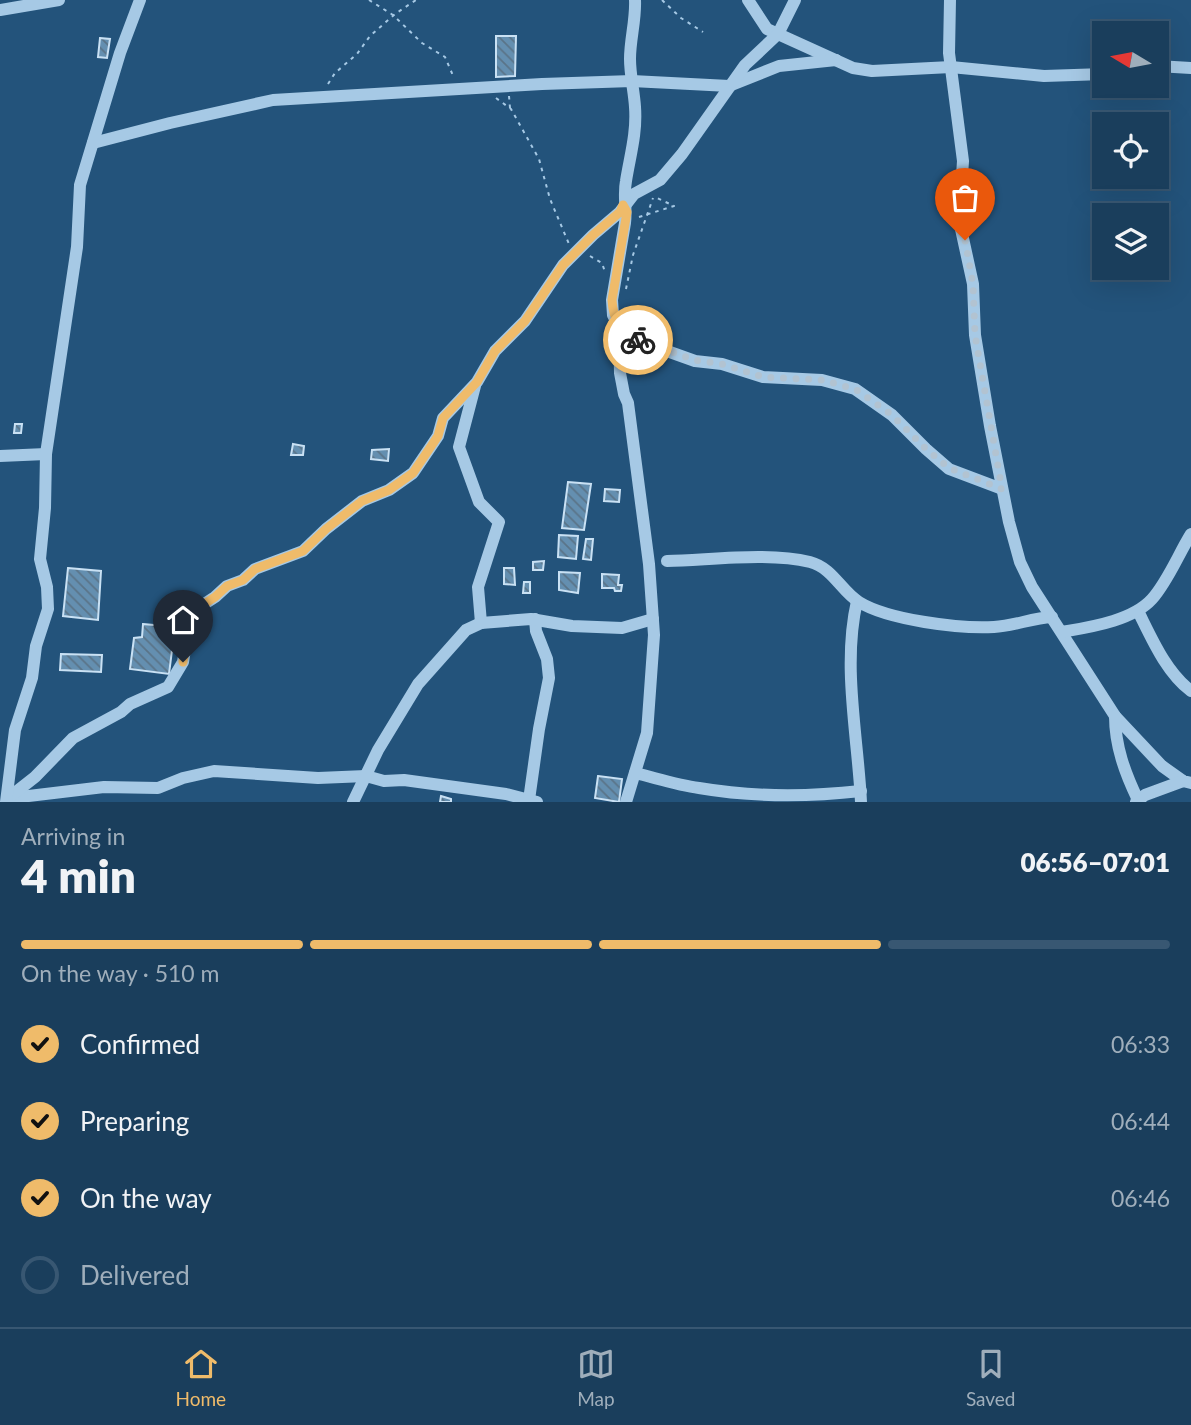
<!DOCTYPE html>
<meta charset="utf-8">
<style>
:root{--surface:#1a3e5c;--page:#234562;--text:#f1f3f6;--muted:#9faebb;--line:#385772;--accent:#efbb6a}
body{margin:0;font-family:Lato,sans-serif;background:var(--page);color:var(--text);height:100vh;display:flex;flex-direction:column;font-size:26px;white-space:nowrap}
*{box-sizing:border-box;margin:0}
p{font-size:23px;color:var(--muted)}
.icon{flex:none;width:38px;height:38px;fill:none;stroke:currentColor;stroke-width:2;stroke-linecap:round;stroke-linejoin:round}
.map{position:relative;height:802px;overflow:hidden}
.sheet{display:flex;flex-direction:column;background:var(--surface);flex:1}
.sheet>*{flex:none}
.needle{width:46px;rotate:280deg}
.controls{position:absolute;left:1092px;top:21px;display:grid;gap:14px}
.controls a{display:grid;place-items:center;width:77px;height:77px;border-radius:0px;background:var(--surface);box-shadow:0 7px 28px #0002,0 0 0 2px var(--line);font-size:35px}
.pin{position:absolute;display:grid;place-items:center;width:60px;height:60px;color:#fff;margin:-72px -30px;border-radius:50% 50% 50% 0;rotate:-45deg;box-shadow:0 0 7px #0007}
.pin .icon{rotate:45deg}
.courier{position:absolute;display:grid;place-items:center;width:70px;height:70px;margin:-35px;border:5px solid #efbb6a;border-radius:50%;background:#fff;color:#222;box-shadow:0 2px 9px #0007}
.summary em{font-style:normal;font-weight:800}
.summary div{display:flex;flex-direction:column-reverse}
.summary{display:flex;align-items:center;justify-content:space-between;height:119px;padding:0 21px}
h1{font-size:46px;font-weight:800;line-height:52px}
.bar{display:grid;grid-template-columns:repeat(4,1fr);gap:10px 7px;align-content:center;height:84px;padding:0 21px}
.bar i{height:9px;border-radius:5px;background:var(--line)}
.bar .current{background:var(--accent)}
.bar p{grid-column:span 4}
ol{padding:0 21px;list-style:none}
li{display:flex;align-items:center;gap:21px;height:77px}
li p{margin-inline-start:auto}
li .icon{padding:7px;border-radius:50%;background:var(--accent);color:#111;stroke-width:4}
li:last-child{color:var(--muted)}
li i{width:38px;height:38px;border:4px solid var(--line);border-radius:50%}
.menu{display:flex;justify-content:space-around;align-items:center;height:98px;border-top:2px solid var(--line);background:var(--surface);font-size:19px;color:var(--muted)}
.menu a{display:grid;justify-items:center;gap:4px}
.menu .current{color:var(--accent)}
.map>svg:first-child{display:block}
.building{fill:url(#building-back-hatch);stroke:#c9e1f4;stroke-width:2}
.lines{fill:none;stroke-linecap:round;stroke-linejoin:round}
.path{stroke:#a6c9e5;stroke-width:2;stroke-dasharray:3.5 5;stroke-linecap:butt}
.minor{stroke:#a6c9e5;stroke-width:12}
.done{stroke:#b2c3d1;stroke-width:7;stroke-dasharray:0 12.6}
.route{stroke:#efbb6a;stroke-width:9}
</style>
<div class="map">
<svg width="1191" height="802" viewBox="0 0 1191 802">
<defs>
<pattern id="building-back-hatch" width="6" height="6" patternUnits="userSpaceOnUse" patternTransform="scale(1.75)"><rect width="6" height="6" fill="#648fb0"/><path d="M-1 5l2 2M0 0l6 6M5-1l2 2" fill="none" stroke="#5a7488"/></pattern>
</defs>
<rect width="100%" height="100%" fill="#23537b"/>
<g class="building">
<polygon points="496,36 516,36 515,76 496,77"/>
<polygon points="100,38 110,39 107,58 98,57"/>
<polygon points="15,424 22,424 21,433 14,433"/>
<polygon points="293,444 304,446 303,455 291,455"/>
<polygon points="389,449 388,461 371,459 372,450"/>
<polygon points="568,482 591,484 584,530 562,528"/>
<polygon points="605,489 620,490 619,502 604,501"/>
<polygon points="559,535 578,536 576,559 558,557"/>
<polygon points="586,539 593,539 591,560 583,559"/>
<polygon points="544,561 543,570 533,570 533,562"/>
<polygon points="68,568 101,571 98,620 63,616"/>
<polygon points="504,568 514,568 515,585 504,584"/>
<polygon points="559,572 580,573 578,593 559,590"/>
<polygon points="602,574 619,575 618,585 622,585 621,591 615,591 614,588 602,588"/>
<polygon points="524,582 530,582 530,593 523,593"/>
<polygon points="143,624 175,627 169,674 130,669 134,638 142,637"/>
<polygon points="61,654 102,655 101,672 60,670"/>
<polygon points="598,776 622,779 619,802 595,798"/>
<polygon points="441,796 451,799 451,802 440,802"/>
</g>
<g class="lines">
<g class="path">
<polyline points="369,0 393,15 422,43 445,57 454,78"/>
<polyline points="662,0 681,18 703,32"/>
<polyline points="328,84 335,73 357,54 370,36 395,14 416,0"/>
<polyline points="509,96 510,108"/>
<polyline points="496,98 511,109 539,159 550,199 569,244"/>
<polyline points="639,217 674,206 655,197"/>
<polyline points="590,256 602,263 605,272"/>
<polyline points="626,289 633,255 653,198"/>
</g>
<g class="minor">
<polyline points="748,0 767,29 853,68 872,71 951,67 1044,76 1104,74"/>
<polyline points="950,0 949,53 963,161 959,220 973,284 975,335 990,426 1009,522 1020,562 1032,587 1115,716 1162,766 1183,781 1191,783"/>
<polyline points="0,10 59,0"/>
<polyline points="1157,66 1191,68"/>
<polyline points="93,143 170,123 273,100 542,84 632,81 729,86 779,66 836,60"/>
<polyline points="619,327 639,341 695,361 722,364 763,377 822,380 855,389 892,415 926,449 949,469 1002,489"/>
<polyline points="475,386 459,447 479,502 499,522 478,587 481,623"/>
<polyline points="0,456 46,454"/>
<path d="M667,561C711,560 768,552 810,562C833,568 841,591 859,602C888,620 960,629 994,627C1014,626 1032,618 1052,617"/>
<path d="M857,601C842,666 858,737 861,802"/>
<path d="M1138,611C1152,639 1166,672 1191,691"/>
<path d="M1062,632C1090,627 1132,621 1152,599C1168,581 1178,555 1191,534"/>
<path d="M1115,716C1115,746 1125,773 1138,800"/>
<path d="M635,773C656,778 677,785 699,788C752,797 807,797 861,791"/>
<polyline points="12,798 104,787 158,788 183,778 214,771 318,778 366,776 384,781 404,780 506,794 537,802"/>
<polyline points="7,799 35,777 73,738 121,712 130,704 168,687 183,662 190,619 195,610 215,597 227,586 243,580 255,569 303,551 326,529 362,501 389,490 413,473 438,436 443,418 477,382 495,351 525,321 563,265 593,235 620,212 634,194 660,180 682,154 745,65 778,34 795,0"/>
<polyline points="529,800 539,729 549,678 547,659 536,631 535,619"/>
<polyline points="6,802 15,730 32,678 36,646 48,609 47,587 40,559 45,508 46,454 77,247 80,185 120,53 140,0"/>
<polyline points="353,802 378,750 418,684 466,630 481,623 531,619 572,626 622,628 653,619"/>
<path d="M626,802L647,733L654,635L649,564L628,403L624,394L620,373L619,327L613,315L612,300L625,223C627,209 623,196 626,181C630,156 637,133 635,107C634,91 630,75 630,59C630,39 636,20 635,0"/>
<polyline points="1136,802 1145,795 1183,781"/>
</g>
</g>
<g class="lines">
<polyline class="done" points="638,340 695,360 722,364 763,377 822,380 855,389 892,415 926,449 949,468 1002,489 975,335 973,284 965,240"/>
<path class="route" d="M183,662L190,619L195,610L215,597L227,586L243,580L255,569L303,551L326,529L362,501L389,490L413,473L438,436L443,418L477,382L495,351L525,321L563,265L593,235L620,212L623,205L627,212L612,300C613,319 620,331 638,340"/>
</g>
</svg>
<div class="controls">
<a><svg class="needle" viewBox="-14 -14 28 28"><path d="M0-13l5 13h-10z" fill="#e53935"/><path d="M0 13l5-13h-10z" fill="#9faebb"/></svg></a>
<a><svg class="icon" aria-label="locate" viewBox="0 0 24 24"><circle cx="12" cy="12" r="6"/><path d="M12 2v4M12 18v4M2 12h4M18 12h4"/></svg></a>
<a><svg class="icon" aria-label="layers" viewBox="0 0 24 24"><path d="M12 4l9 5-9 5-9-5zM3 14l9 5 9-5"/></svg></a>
</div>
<div class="pin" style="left:965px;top:240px;background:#ea580c"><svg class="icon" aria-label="bag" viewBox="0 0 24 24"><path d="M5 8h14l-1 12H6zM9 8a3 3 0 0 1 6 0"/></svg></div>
<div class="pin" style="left:183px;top:662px;background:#1f2937"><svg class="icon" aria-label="home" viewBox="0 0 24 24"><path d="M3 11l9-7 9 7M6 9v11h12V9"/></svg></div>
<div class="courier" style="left:638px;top:340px"><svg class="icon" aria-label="bike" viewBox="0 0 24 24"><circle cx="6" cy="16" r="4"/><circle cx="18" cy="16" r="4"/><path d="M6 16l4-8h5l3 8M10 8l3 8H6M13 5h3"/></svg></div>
</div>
<section class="sheet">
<div class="summary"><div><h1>4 min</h1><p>Arriving in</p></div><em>06:56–07:01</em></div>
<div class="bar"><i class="current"></i><i class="current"></i><i class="current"></i><i></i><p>On the way · 510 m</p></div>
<ol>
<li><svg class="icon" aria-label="check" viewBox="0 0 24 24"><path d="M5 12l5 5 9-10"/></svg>Confirmed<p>06:33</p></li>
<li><svg class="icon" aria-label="check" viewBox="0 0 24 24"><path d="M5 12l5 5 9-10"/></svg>Preparing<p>06:44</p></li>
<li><svg class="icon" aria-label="check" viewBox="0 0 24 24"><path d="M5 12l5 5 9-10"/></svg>On the way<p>06:46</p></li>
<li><i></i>Delivered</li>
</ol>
</section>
<nav class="menu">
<a class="current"><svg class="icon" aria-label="home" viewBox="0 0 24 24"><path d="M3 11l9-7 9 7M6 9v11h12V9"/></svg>Home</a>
<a><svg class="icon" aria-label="map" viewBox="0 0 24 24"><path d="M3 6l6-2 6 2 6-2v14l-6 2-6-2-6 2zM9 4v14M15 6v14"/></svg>Map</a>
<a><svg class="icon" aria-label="saved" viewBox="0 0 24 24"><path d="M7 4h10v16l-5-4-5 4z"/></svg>Saved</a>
</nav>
